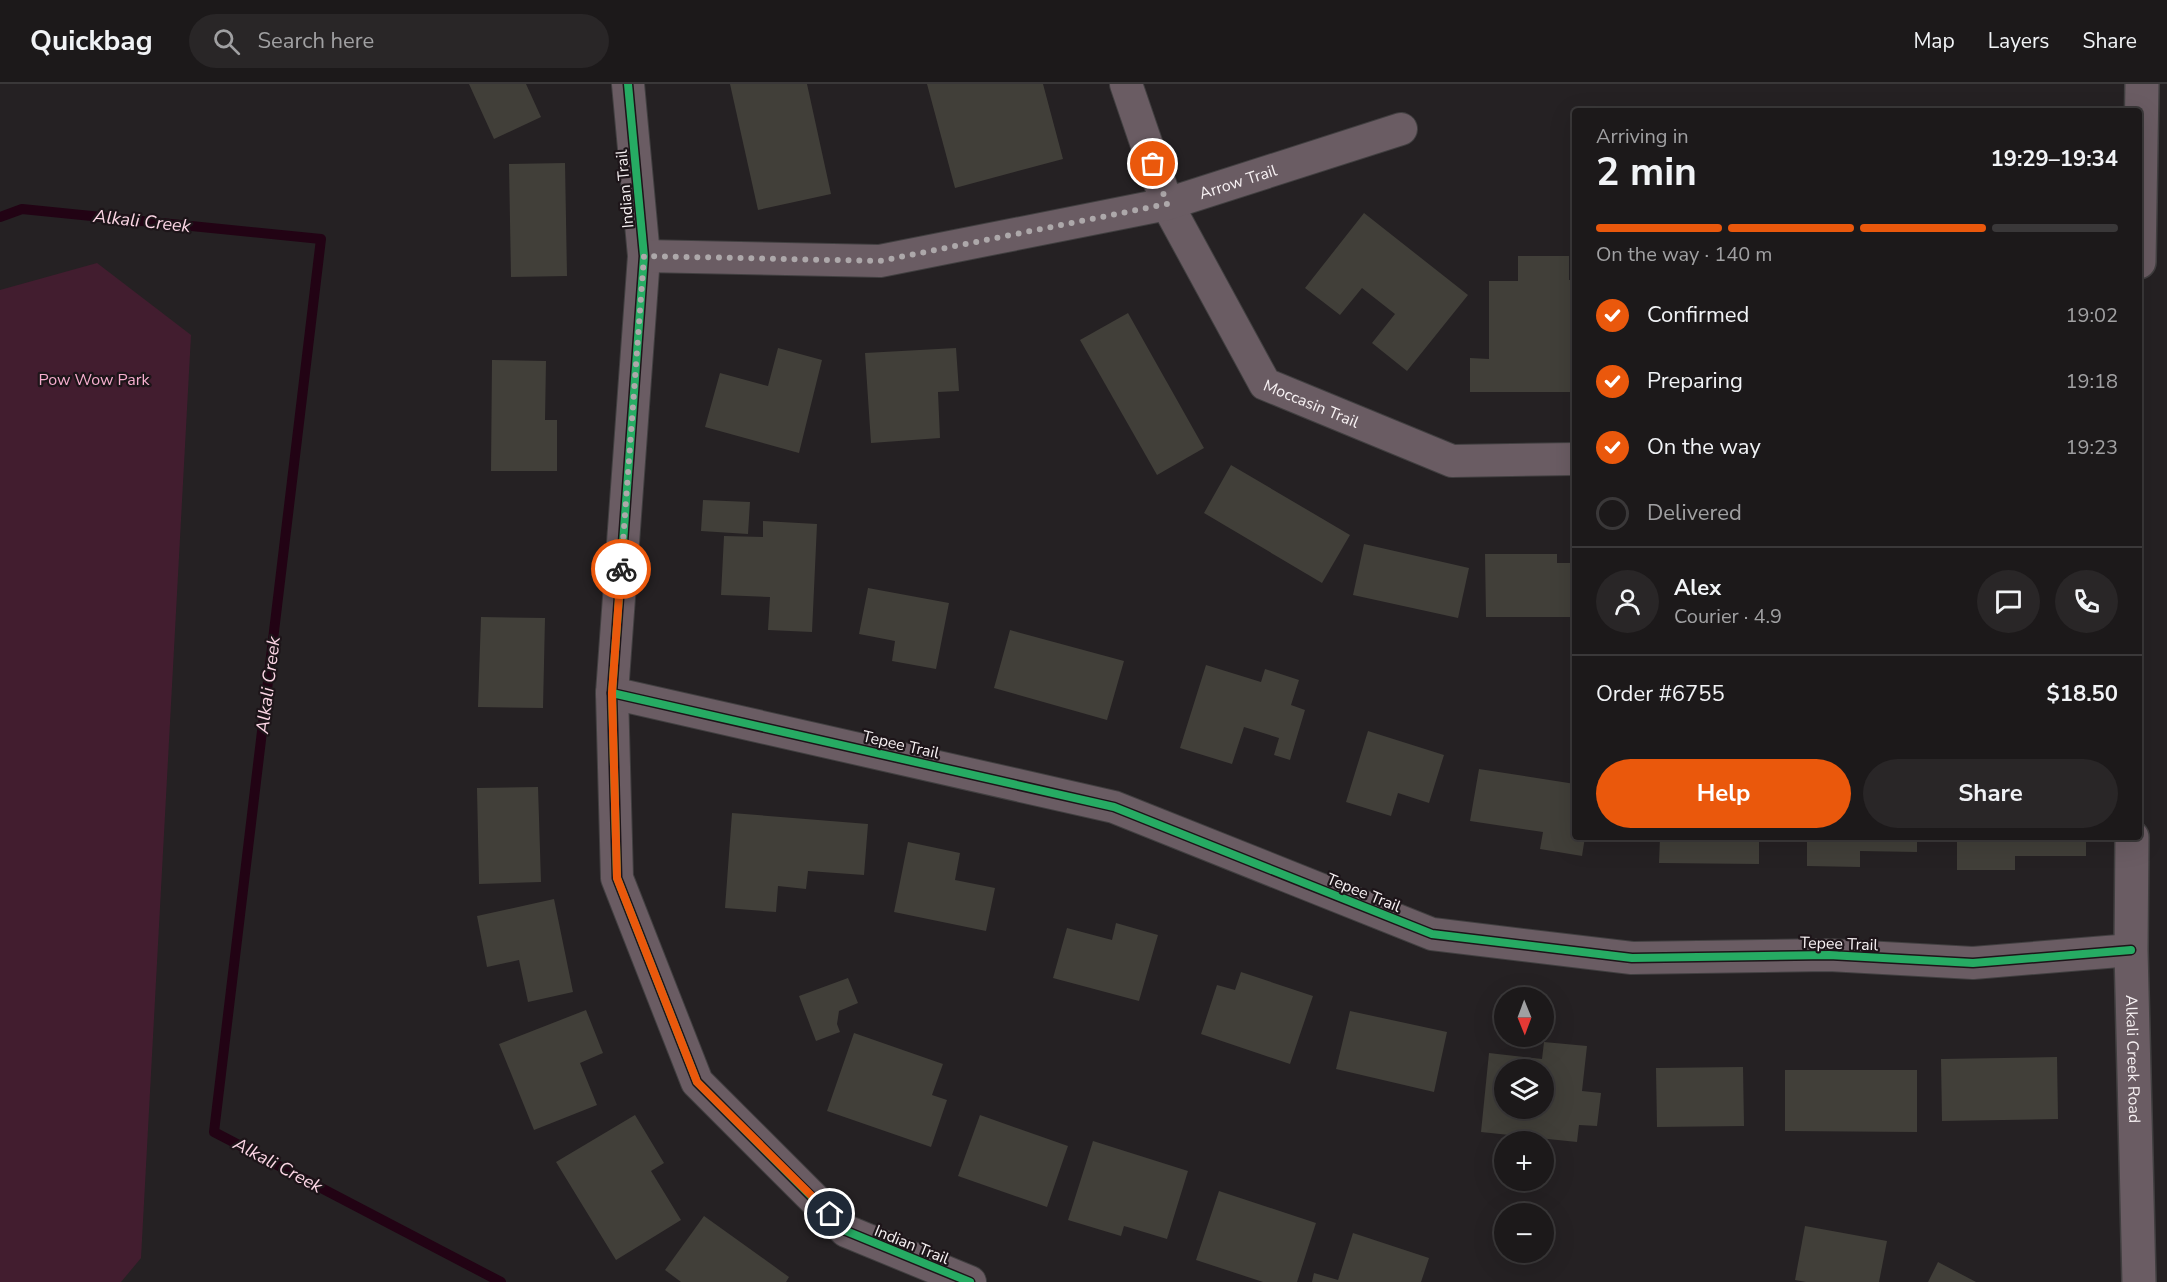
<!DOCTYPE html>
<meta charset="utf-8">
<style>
:root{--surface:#1c191a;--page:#292627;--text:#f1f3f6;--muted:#a0a0a2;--line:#3a3839;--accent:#ea580c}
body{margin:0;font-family:"Nunito Sans",sans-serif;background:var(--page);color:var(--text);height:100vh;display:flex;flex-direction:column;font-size:22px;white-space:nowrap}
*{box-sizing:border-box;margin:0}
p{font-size:20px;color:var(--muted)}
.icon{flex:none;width:33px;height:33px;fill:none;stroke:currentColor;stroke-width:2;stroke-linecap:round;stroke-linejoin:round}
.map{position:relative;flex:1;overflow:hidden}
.sheet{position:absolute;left:1572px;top:24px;width:570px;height:732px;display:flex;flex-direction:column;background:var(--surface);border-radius:6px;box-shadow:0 6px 24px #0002,0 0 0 2px var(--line)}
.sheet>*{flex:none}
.needle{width:39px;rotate:179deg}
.tools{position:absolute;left:1494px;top:903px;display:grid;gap:12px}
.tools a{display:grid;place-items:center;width:60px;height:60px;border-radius:50%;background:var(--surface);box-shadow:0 6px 24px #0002,0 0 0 2px var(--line);font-size:30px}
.pin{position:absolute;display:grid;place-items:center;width:51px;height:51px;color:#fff;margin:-26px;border:3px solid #fff;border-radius:50%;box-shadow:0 2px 6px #0007}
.courier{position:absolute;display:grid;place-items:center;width:60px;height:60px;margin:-30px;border:4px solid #ea580c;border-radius:50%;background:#fff;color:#222;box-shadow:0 2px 8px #0007}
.head em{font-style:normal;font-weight:700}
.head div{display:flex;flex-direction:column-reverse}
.head{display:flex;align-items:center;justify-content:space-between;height:102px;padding:0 24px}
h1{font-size:39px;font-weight:700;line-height:45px}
.bar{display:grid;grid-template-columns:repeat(4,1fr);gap:9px 6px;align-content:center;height:72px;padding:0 24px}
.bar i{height:8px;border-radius:4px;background:var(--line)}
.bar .current{background:var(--accent)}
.bar p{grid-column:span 4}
.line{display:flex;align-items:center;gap:15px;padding:0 24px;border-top:2px solid var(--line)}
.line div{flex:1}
.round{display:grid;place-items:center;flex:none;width:63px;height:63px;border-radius:32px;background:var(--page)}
ol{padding:0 24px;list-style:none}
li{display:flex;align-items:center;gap:18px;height:66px}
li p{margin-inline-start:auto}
li .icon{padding:6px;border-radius:50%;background:var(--accent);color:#fff;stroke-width:4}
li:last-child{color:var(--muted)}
li i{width:33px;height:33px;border:3px solid var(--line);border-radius:50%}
.action{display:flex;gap:12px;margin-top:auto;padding:12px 24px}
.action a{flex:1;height:69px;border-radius:36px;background:var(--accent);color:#fff;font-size:24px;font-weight:700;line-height:69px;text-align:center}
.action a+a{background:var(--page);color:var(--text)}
header{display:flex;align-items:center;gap:36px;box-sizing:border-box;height:84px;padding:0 30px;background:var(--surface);border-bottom:2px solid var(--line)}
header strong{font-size:28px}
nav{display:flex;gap:33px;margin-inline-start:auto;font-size:21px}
.search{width:420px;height:54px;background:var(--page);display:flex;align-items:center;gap:15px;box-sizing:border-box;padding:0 21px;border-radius:33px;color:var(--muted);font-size:22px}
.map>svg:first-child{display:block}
.green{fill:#421d2f}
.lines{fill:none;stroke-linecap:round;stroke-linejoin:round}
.stream{stroke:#220314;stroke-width:10}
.building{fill:#413f39;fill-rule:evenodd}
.minor-casing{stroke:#413f40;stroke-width:34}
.tertiary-casing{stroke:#413f40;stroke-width:36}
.minor{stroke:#6a5c63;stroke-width:32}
.tertiary{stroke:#6a5c63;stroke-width:33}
.cycleway-casing{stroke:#1d1519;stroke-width:11}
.cycleway{stroke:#26ab63;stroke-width:8}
.done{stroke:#ada8aa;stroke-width:6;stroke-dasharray:0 10.8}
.route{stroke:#ea580c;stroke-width:8}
.labels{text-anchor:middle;stroke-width:4.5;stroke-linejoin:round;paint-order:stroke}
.street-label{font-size:16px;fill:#f6f0f2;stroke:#1d1519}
.park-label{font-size:16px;fill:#f6aece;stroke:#1d1519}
.water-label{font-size:18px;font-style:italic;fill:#fcd6e5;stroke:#1d1519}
</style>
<header>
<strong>Quickbag</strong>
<div class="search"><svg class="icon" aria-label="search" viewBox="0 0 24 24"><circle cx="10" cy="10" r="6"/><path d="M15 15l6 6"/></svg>Search here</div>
<nav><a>Map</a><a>Layers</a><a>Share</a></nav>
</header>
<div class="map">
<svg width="2167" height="1198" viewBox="0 0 2167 1198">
<rect width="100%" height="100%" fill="#252123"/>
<polygon class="green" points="97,179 191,251 141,1174 121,1198 0,1198 0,206"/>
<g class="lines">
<polyline class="stream" points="0,133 22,125 321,155 214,1048 501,1198"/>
</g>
<g class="building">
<polygon points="469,0 526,0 541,33 494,55"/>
<polygon points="730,0 807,0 831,110 758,126"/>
<polygon points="927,0 1043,0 1063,75 955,104"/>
<polygon points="565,79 567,192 511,193 509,80"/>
<polygon points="1364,129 1468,211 1407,287 1372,259 1395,230 1362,204 1340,231 1305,204"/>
<polygon points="1518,172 1569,172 1569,196 1575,196 1575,308 1470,308 1470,274 1489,275 1489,197 1518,197"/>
<polygon points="1128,229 1204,364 1157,391 1080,256"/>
<polygon points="778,264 822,276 799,369 705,343 720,289 768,302"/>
<polygon points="956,264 959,307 938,308 940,354 871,359 865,269"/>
<polygon points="492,276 546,277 545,336 557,336 557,387 491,387"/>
<polygon points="1231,381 1350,451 1322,499 1204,429"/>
<polygon points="703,416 750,418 748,450 701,447"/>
<polygon points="763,437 817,440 812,548 768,546 770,513 721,511 724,452 763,453"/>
<polygon points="1364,460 1469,484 1458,534 1353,511"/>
<polygon points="1485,470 1557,470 1557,479 1575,479 1575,533 1486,533"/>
<polygon points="868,504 949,519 936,585 892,577 895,557 859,550"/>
<polygon points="481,533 545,534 543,624 478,623"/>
<polygon points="1010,546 1124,577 1107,636 994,604"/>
<polygon points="1206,581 1261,598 1265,585 1299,596 1291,621 1305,626 1290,676 1274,671 1279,654 1244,643 1232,680 1180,664"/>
<polygon points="1368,647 1444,671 1429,719 1398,709 1391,732 1346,718"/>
<polygon points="1479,685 1575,700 1575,753 1585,753 1582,772 1540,765 1543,748 1470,737"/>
<polygon points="538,703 541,798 479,800 477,704"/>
<polygon points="732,729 868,740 864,791 808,787 806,805 778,802 776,828 725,824"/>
<polygon points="1660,753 1759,753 1759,780 1659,779"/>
<polygon points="1807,753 1917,753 1917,768 1860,767 1860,783 1807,782"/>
<polygon points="1957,753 2086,753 2086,772 2015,772 2015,786 1957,786"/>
<polygon points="908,758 960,769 955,796 995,804 986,847 894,828"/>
<polygon points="554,815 573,908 528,918 519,876 487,883 477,832"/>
<polygon points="1116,839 1158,851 1139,917 1053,894 1067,844 1112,856"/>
<polygon points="1241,888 1313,912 1290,980 1201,950 1217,901 1235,906"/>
<polygon points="848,894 858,919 839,927 837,940 840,948 816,957 799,912"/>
<polygon points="586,926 603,969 580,979 597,1021 534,1046 499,960"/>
<polygon points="1350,927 1447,948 1434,1008 1336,985"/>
<polygon points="854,949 943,980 932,1011 947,1016 931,1063 827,1027"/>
<path d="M1544,958L1587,962L1582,1007L1601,1009L1597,1042L1579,1041L1577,1058L1481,1048L1489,969L1542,975ZM1504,986H1544V1024H1504Z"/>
<polygon points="2057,973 2058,1035 1942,1037 1941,975"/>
<polygon points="1743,983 1744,1042 1657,1043 1656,984"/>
<polygon points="1785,986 1917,986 1917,1048 1785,1047"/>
<polygon points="635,1031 664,1079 651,1087 681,1136 616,1176 556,1078"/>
<polygon points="980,1031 1068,1062 1047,1123 958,1092"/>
<polygon points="1093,1057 1188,1087 1167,1155 1124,1142 1121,1152 1068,1136"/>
<polygon points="1219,1107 1316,1139 1297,1198 1263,1198 1196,1176"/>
<polygon points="704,1132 789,1193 786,1198 681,1198 665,1186"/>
<polygon points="1805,1142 1887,1157 1879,1198 1806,1198 1795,1196"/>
<polygon points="1353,1149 1429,1174 1421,1198 1312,1198 1314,1189 1338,1196"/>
<polygon points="1938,1178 1976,1198 1928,1198"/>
</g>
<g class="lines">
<g class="minor-casing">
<g id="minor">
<polyline points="628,0 644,172 612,609 617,794 697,998 846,1147 970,1198"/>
<path id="s1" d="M1126,0L1167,120L1265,300L1452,377L1575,375"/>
<path id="s2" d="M644,172L880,177L1167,120L1401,45"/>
<polyline points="612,609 1114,723 1432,850 1632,874 1829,871 1973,879 2131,866"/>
</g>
</g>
<g class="tertiary-casing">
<g id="tertiary">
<polyline points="2139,178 2142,0"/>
<path id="s3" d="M2132,753L2131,866L2139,1198"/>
</g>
</g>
<use href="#minor" class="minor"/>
<use href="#tertiary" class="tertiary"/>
<g class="cycleway-casing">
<g id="cycleway">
<polyline points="628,0 644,172 612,609 617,794 697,998 846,1147 970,1198"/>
<polyline points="612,609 1114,723 1432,850 1632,874 1829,871 1973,879 2131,866"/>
</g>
</g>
<use href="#cycleway" class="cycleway"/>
</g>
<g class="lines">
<polyline class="done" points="621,485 644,172 880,177 1167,120 1153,80"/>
<polyline class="route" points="621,485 612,609 617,794 697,998 830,1130"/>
</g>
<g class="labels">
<g class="street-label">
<text dy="6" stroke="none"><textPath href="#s2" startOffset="603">Arrow Trail</textPath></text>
<text transform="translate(624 105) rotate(-95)" y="6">Indian Trail</text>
<text dy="6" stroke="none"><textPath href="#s1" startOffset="382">Moccasin Trail</textPath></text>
<text transform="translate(901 660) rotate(13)" y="6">Tepee Trail</text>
<text transform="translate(1364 808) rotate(22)" y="6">Tepee Trail</text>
<text transform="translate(1839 859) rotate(2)" y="6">Tepee Trail</text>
<text dy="6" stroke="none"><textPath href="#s3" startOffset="222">Alkali Creek Road</textPath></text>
<text transform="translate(912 1160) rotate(22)" y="6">Indian Trail</text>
</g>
<g class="park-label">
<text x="94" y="301">Pow Wow Park</text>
</g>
<g class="water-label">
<text transform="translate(142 137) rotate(6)" y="6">Alkali Creek</text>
<text transform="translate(268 601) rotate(-83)" y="6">Alkali Creek</text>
<text transform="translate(278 1081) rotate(28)" y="6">Alkali Creek</text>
</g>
</g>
</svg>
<div class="tools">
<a><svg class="needle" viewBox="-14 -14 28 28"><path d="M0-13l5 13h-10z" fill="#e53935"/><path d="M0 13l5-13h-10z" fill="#a0a0a2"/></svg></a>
<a><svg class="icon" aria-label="layers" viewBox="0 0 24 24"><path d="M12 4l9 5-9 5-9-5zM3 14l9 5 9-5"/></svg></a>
<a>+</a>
<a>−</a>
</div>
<div class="pin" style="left:1153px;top:80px;background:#ea580c"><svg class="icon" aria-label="bag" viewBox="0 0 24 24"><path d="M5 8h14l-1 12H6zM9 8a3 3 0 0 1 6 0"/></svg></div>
<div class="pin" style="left:830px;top:1130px;background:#1f2937"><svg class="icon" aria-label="home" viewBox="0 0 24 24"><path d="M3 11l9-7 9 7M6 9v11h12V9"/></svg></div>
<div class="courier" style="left:621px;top:485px"><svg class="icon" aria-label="bike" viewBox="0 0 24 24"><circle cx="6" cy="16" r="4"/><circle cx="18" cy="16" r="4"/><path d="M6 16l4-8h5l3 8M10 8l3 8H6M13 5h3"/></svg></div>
<section class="sheet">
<div class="head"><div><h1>2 min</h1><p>Arriving in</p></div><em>19:29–19:34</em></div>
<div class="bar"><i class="current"></i><i class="current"></i><i class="current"></i><i></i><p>On the way · 140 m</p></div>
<ol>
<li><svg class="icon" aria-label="check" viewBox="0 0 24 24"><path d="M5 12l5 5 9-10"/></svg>Confirmed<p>19:02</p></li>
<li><svg class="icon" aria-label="check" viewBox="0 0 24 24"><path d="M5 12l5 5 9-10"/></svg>Preparing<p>19:18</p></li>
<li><svg class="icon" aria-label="check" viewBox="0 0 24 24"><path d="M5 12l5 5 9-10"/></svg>On the way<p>19:23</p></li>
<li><i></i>Delivered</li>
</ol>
<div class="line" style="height:108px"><a class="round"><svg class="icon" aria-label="person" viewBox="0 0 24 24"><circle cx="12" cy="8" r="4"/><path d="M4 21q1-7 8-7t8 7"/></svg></a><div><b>Alex</b><p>Courier · 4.9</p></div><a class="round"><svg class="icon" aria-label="chat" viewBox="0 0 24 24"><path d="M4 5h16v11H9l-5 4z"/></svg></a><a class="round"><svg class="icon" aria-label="phone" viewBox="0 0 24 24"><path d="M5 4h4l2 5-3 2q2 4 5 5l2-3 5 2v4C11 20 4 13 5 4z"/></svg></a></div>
<div class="line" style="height:78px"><div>Order #6755</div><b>$18.50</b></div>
<div class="action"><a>Help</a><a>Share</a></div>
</section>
</div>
